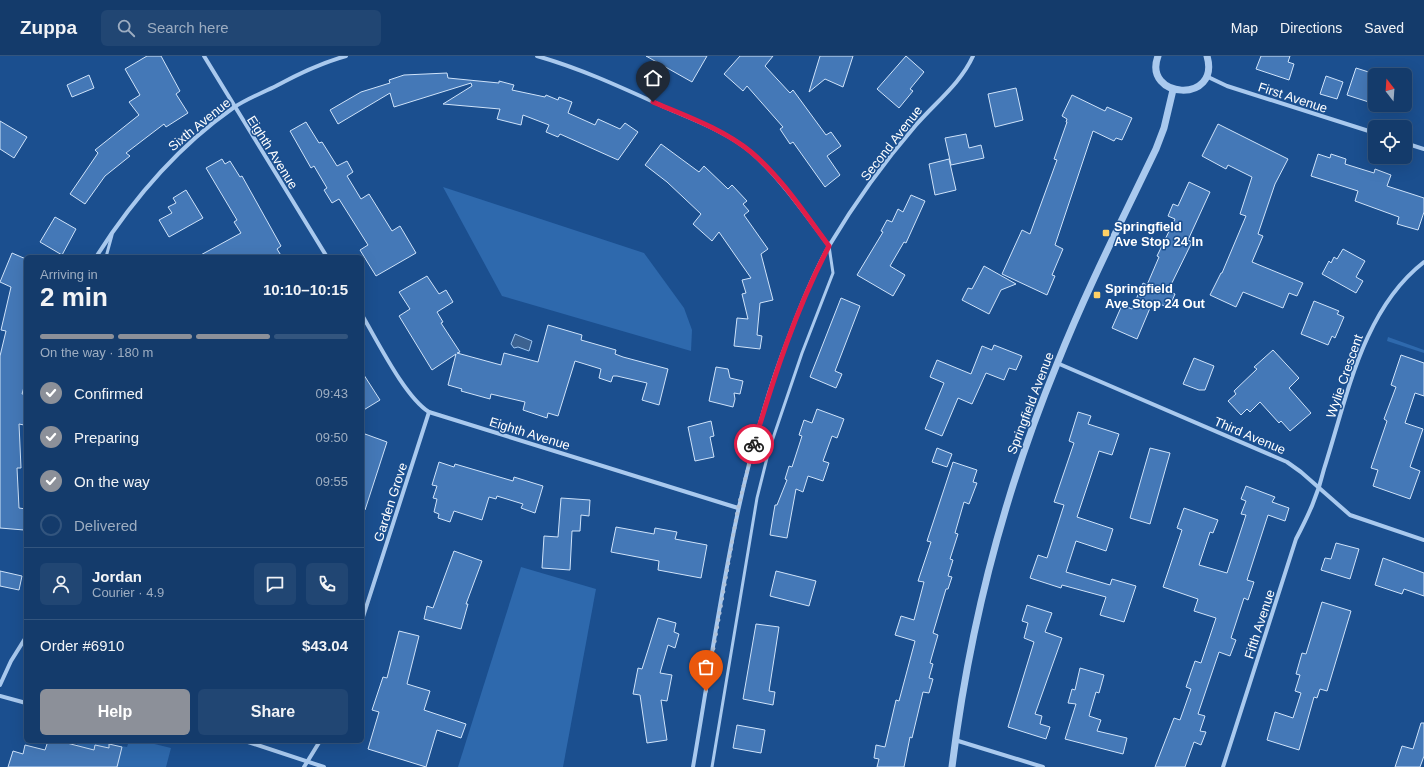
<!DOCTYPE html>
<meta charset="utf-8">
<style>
:root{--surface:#143b6b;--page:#214673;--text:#f1f3f6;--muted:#9dadc1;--line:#33557e;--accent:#8c9099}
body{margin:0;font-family:Helvetica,sans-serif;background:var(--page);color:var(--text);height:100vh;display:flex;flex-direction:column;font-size:15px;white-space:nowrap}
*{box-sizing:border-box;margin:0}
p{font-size:13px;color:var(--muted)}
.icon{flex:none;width:22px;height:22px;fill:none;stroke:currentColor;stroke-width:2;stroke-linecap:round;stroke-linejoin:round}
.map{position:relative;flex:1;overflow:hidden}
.panel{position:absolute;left:24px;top:199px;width:340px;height:488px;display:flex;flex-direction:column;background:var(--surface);border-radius:6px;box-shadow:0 4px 16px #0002,0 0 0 1px var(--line)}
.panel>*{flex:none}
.needle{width:26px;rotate:343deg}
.controls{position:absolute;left:1368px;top:12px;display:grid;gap:8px}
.controls a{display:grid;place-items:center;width:44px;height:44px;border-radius:6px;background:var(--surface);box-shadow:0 4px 16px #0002,0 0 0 1px var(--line);font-size:20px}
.pin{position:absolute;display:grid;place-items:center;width:34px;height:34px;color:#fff;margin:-41px -17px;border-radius:50% 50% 50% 0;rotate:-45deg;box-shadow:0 0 4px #0007}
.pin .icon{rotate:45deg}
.courier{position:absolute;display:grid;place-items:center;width:40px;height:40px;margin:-20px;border:3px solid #e11d48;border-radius:50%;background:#fff;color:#222;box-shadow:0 1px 5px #0007}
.overview em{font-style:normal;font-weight:800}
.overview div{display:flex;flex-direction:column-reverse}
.overview{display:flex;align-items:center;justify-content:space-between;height:68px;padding:0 16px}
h1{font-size:26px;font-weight:800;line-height:30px}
.bar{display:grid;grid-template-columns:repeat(4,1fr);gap:6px 4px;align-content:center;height:48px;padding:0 16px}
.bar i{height:5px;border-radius:3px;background:var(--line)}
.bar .current{background:var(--accent)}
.bar p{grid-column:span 4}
.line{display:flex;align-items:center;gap:10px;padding:0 16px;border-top:1px solid var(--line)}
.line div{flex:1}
.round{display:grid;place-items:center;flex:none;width:42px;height:42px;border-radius:6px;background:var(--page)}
ol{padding:0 16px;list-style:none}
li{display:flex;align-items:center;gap:12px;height:44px}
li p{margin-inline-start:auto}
li .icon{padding:4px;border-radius:50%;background:var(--accent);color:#fff;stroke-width:4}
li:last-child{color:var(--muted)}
li i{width:22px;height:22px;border:2px solid var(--line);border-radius:50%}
.action{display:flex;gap:8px;margin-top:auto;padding:8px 16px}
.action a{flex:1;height:46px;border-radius:6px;background:var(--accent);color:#fff;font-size:16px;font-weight:800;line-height:46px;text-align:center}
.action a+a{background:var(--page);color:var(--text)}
header{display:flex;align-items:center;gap:24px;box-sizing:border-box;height:56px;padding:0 20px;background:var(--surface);border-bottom:1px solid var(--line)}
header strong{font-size:19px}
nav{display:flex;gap:22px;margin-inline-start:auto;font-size:14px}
.search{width:280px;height:36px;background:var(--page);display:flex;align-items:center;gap:10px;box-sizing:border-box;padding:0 14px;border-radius:6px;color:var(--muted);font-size:15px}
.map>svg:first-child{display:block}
.green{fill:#2e69ad}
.water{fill:#3c6290;stroke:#9cc4f0}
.building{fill:#4478b7;stroke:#cfe3fa}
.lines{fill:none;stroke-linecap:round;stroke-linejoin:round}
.service{stroke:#a9c9ee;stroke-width:3}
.minor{stroke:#a9c9ee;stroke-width:4}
.tertiary{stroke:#a9c9ee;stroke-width:7}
.done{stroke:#afc1d8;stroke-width:4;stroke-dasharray:0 7.2}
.route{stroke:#e11d48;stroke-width:5}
.poi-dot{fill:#ffd166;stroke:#1b4f8f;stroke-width:1.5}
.labels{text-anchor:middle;stroke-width:3;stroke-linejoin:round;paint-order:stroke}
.street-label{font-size:13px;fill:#fff;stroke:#1b4f8f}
.poi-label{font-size:13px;font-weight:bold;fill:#fff;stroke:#1b4f8f;text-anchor:start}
</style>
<header>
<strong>Zuppa</strong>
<div class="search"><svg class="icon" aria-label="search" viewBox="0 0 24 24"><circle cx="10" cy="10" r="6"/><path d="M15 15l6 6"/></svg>Search here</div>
<nav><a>Map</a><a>Directions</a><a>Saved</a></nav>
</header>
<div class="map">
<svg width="1424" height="711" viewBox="0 0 1424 711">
<rect width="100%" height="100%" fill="#1b4f8f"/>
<g class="green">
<polygon points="443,131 644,197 684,252 692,274 691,295 502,240"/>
<polygon points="1388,281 1424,294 1424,297 1387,285"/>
<polygon points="521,511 596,533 563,711 458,711"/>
<polygon points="78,685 110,685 109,688 127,691 129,685 142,685 171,692 166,711 72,711"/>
</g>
<polygon class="water" points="515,278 532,285 529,295 518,291 514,292 511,288"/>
<g class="building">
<polygon points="147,0 161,0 180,35 176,38 188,57 166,71 164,68 126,97 130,100 105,120 85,148 70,138 98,97 95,94 139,59 129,46 140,39 125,13"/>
<polygon points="646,0 707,0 692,26"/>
<polygon points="740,0 773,0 765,10 790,37 793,34 826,79 831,76 841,90 827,100 840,119 825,131 793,86 790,88 780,73 783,71 747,30 743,35 724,18"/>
<polygon points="820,0 853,0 843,31 825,23 809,36"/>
<polygon points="906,0 924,16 910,33 913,35 899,52 877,33"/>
<polygon points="1261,0 1290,0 1288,6 1294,8 1289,24 1256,13"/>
<polygon points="1356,12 1375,18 1375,48 1347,39"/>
<polygon points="447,17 448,22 499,27 499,25 514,29 512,34 545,41 546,39 558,44 559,41 572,46 568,57 595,69 598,63 620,73 625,67 638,76 618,104 560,78 558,81 546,76 549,69 523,59 521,69 497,63 500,53 443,48 472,30 471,27 394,51 390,37 338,68 330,54 361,36 390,27 389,24 404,19"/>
<polygon points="89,19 94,32 72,41 67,29"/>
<polygon points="1326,20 1343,26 1337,43 1320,38"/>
<polygon points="1016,32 1023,64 995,71 988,38"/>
<polygon points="1072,39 1105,55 1107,51 1132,62 1122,84 1116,82 1114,85 1093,75 1055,189 1063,193 1052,219 1055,220 1047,239 1002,218 1022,174 1030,178 1057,104 1054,103 1067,66 1066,66 1067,63 1062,60"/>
<polygon points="0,65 27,81 14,102 0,93"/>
<polygon points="306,66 319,87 322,86 337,110 347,105 353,116 347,120 361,143 369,138 392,175 400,170 416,197 376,220 360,194 368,189 339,143 332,147 324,134 327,132 314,110 311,112 290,75"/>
<polygon points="1218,68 1288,103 1275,128 1258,178 1263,180 1252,206 1303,227 1297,240 1289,237 1283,252 1243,236 1236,251 1210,239 1221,217 1222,217 1246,160 1240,158 1252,121 1228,109 1226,113 1202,100"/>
<polygon points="966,78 969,92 981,89 984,102 951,109 945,82"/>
<polygon points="661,88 699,116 704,110 728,133 732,129 747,145 743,148 749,155 744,159 768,193 761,198 773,244 760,247 757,279 762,280 760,293 734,290 737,262 748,263 742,238 746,237 742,224 751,222 719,176 712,185 693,168 701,158 667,126 645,109"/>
<polygon points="1318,98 1330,102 1331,98 1346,103 1345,108 1374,117 1375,113 1391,119 1387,130 1424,142 1424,156 1418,174 1397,168 1399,161 1355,145 1358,135 1311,120"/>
<polygon points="222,103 225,108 230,105 240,121 242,120 281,190 277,193 282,201 197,201 241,177 234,166 237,164 206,112"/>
<polygon points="949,103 956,134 935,139 929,108"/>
<polygon points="1189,126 1210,136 1188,184 1192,186 1168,235 1175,238 1169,252 1153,245 1137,283 1112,272 1122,249 1132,253 1143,227 1147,229 1159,201 1157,200 1175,163 1168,160 1173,148 1178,150"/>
<polygon points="186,134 203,162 169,181 159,164 172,157 168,151 176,147 173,142"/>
<polygon points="911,139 925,145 906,187 904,186 890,210 905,219 893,240 857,219 883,176 881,175 887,164 892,166 898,153 903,156"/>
<polygon points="55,161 76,173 62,199 40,186"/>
<polygon points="1343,193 1365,205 1356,221 1363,225 1356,237 1322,218 1329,205 1331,207 1334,201 1337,203"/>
<polygon points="12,197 26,203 26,324 22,338 26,338 26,348 24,369 19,368 21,412 17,412 19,452 26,453 24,474 0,472 0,300 6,275 1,274 11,231 0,226"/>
<polygon points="984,210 1016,228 1001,234 989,258 962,244 968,232 972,233"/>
<polygon points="427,220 439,238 446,234 453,246 437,256 443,266 441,267 460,296 457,297 501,309 504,297 538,306 548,269 582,279 581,284 616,294 615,298 623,301 668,313 659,349 642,344 647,327 617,320 613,320 611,326 599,322 601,313 575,305 558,360 548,357 547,362 523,354 525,346 491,338 490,343 461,335 462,333 448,329 456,298 432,314 399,260 410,253 399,236"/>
<polygon points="841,242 860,250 835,315 842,318 836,332 810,321"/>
<polygon points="1314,245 1339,255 1337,258 1344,261 1335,282 1332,280 1328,289 1301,278"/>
<polygon points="994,289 1022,300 1016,314 1009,312 1004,324 986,317 972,348 958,342 942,380 925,373 944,327 930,321 937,304 971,318 982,290 992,294"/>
<polygon points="1273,294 1299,322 1289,332 1311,357 1290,375 1281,365 1279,367 1260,346 1250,356 1247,353 1241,359 1228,345 1236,338 1234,335 1257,313 1254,311"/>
<polygon points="1401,299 1424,307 1424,340 1415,337 1405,367 1423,373 1410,411 1420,415 1410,443 1373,430 1378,414 1371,412 1387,365 1384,363 1396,331 1391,329"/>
<polygon points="1194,302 1214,310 1205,334 1199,334 1183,328"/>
<polygon points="716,311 728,313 730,322 743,325 740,338 734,337 735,343 733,351 709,345"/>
<polygon points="362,316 380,344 362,355"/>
<polygon points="817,353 844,363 837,382 832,380 823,405 829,407 823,425 808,420 803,436 796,433 787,482 770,479 775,449 777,449 787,424 785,423 789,410 792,411 802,380 799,379 804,364 812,367"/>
<polygon points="1078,356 1091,360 1088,368 1119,378 1112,399 1099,395 1077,461 1113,473 1106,495 1076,485 1066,516 1110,529 1112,523 1136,530 1124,566 1100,559 1106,541 1062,529 1061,532 1030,522 1038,499 1047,502 1064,449 1054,446 1074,387 1069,385"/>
<polygon points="711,365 714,380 710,381 714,401 695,405 688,371"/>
<polygon points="365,378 387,386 365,454 362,454 362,387"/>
<polygon points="937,392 952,398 947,411 932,406"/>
<polygon points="1150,392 1170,397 1150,468 1130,462"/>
<polygon points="439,406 454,411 455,408 513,425 514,421 543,430 535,457 521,452 523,448 497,440 496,443 489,441 482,464 454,455 450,466 438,462 439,458 434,456 437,443 433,442 437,430 432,429"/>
<polygon points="953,406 977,414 973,426 977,427 969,448 964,446 955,477 958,478 950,503 953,504 948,520 952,521 948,533 946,533 933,577 938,579 930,607 933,608 929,622 933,623 929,637 923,636 912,682 910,681 904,711 877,711 879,703 874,702 876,689 885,691 896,644 899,645 915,585 895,579 901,560 914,564 924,526 918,525 931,486 927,485"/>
<polygon points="1246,430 1275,441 1272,446 1289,452 1285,465 1268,459 1247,524 1254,526 1248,544 1244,542 1231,582 1236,584 1230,600 1219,596 1198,658 1205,660 1200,675 1206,676 1201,689 1194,686 1185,711 1155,711 1174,662 1180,664 1191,633 1186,631 1195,605 1201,607 1216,562 1194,555 1198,543 1163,531 1182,474 1177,472 1184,452 1218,464 1213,477 1210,476 1199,509 1227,517 1246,459 1241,458 1246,445 1241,443"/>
<polygon points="561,442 590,444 589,460 581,459 580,475 572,475 570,514 542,512 544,480 558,481"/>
<polygon points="616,471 654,478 655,472 677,476 675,483 707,489 701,522 658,514 659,505 611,496"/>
<polygon points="1336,487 1359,493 1350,523 1321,514 1325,502 1331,503"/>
<polygon points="454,495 482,505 466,548 468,548 461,573 424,563 427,550 433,552"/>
<polygon points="1383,502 1424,517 1424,540 1404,533 1402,538 1375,529"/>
<polygon points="0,515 22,520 19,534 0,530"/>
<polygon points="776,515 816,525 809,550 770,540"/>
<polygon points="1322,546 1351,555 1327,635 1320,633 1317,642 1314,641 1299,694 1267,684 1275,656 1293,662 1301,637 1295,635 1300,619 1296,618 1302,597 1306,598"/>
<polygon points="1027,549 1052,557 1045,576 1062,582 1035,658 1042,660 1040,668 1050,671 1046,683 1008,671 1034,586 1024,582 1028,567 1022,565"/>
<polygon points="658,562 676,567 674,576 679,578 675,592 668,589 660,617 672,619 667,645 661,644 667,684 647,687 640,639 633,638 638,612 642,613"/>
<polygon points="756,568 779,571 769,635 775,636 773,649 743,643"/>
<polygon points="399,575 419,580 407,628 430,635 424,654 466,668 461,682 437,674 426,711 368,693 379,656 372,654 383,621 387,622"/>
<polygon points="1080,612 1104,619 1099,637 1096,636 1089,660 1101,664 1097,675 1127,682 1123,698 1065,683 1076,648 1068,647 1072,633 1075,634"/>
<polygon points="1421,667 1424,667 1424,700 1420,711 1395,711 1402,690 1413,693"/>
<polygon points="737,669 765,674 761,697 733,692"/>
<polygon points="48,685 59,685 94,694 95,689 109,692 109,688 122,691 117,711 8,711 13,695 23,698 25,689 45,694"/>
</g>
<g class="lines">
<g class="service">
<polyline points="106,201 112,179"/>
<polyline points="712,711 757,442 769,394 802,297 833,217 829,190"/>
</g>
<g class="minor">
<polyline points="204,0 327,201"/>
<path d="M537,0C583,13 627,34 669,53C697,65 729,77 752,97C782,124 805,158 829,190"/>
<polyline points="1206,20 1227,30 1375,77"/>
<polyline points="1405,87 1424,93"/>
<path d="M96,201C133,143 176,92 233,52C246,43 262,37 276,30C298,18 321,7 346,0"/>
<path d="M362,259C378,286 405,341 429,356L738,452"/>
<polyline points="1057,307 1287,406 1301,416 1350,459 1424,484"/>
<polyline points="362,564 429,356"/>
<polyline points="0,629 11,605 26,581"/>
<polyline points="0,640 26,647"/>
<polyline points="955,684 1043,711"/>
<polyline points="245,685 324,711"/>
<polyline points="304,711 320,685"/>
<path d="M693,711C718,567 735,420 788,283C800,251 812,220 829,190C854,148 884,106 916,69C935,47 961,27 973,0"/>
<path d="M1223,711L1296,483C1308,460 1318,439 1324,413C1347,342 1362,254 1424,206"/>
</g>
<g class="tertiary">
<path d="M1158,0C1142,43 1221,48 1207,0"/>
<path d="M952,711C969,572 1004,437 1057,308C1086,235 1122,164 1156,93L1164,72L1173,34"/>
</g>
</g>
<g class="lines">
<polyline class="done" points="706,635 738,452 754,388"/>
<path class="route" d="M653,46C686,60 723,73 751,96C782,122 805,158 829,190C796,253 774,320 754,388"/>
</g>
<g class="poi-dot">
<rect x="1102" y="173" width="8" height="8" rx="2"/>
<rect x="1093" y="235" width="8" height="8" rx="2"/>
</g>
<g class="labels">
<g class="street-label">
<text transform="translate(1293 41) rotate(18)" y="5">First Avenue</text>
<text transform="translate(199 68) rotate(-39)" y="5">Sixth Avenue</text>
<text transform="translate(891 87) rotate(-52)" y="5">Second Avenue</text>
<text transform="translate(273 96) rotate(58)" y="5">Eighth Avenue</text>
<text transform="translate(1344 320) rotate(-71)" y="5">Wylie Crescent</text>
<text transform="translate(1030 347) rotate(-69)" y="5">Springfield Avenue</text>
<text transform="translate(530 377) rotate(17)" y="5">Eighth Avenue</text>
<text transform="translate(1250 379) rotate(23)" y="5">Third Avenue</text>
<text transform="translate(390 446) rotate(-72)" y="5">Garden Grove</text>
<text transform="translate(1259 568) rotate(-72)" y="5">Fifth Avenue</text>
</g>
<g class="poi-label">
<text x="1114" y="175">Springfield<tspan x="1114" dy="15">Ave Stop 24 In</tspan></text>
<text x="1105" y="237">Springfield<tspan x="1105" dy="15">Ave Stop 24 Out</tspan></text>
</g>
</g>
</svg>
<div class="controls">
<a><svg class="needle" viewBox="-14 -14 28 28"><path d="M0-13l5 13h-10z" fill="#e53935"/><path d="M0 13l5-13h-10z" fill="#9dadc1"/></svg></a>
<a><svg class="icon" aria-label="locate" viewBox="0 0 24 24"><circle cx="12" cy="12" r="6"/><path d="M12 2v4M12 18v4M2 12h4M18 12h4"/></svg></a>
</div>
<div class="pin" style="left:706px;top:635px;background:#ea580c"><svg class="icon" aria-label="bag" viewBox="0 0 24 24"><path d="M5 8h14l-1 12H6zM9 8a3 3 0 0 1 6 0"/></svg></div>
<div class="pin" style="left:653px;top:46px;background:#1f2937"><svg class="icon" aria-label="home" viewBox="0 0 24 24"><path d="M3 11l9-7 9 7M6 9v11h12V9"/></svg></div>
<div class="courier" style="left:754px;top:388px"><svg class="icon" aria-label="bike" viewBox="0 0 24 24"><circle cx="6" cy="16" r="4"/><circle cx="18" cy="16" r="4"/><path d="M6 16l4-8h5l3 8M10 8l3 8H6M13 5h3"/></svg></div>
<section class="panel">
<div class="overview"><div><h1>2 min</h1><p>Arriving in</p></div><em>10:10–10:15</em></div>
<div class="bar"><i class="current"></i><i class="current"></i><i class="current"></i><i></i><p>On the way · 180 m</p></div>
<ol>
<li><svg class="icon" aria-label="check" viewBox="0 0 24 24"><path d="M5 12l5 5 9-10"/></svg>Confirmed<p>09:43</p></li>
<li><svg class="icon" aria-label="check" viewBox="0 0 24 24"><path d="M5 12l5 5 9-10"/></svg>Preparing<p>09:50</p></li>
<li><svg class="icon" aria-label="check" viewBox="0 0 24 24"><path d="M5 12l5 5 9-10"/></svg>On the way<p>09:55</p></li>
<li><i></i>Delivered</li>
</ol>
<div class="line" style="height:72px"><a class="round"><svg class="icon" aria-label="person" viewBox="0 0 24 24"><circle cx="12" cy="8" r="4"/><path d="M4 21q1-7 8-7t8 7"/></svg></a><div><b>Jordan</b><p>Courier · 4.9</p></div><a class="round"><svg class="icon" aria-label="chat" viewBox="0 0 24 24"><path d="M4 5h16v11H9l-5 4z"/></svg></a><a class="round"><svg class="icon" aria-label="phone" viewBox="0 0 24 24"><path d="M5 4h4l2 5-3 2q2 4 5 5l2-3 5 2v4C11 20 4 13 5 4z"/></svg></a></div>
<div class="line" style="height:52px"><div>Order #6910</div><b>$43.04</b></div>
<div class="action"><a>Help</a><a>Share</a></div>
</section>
</div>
